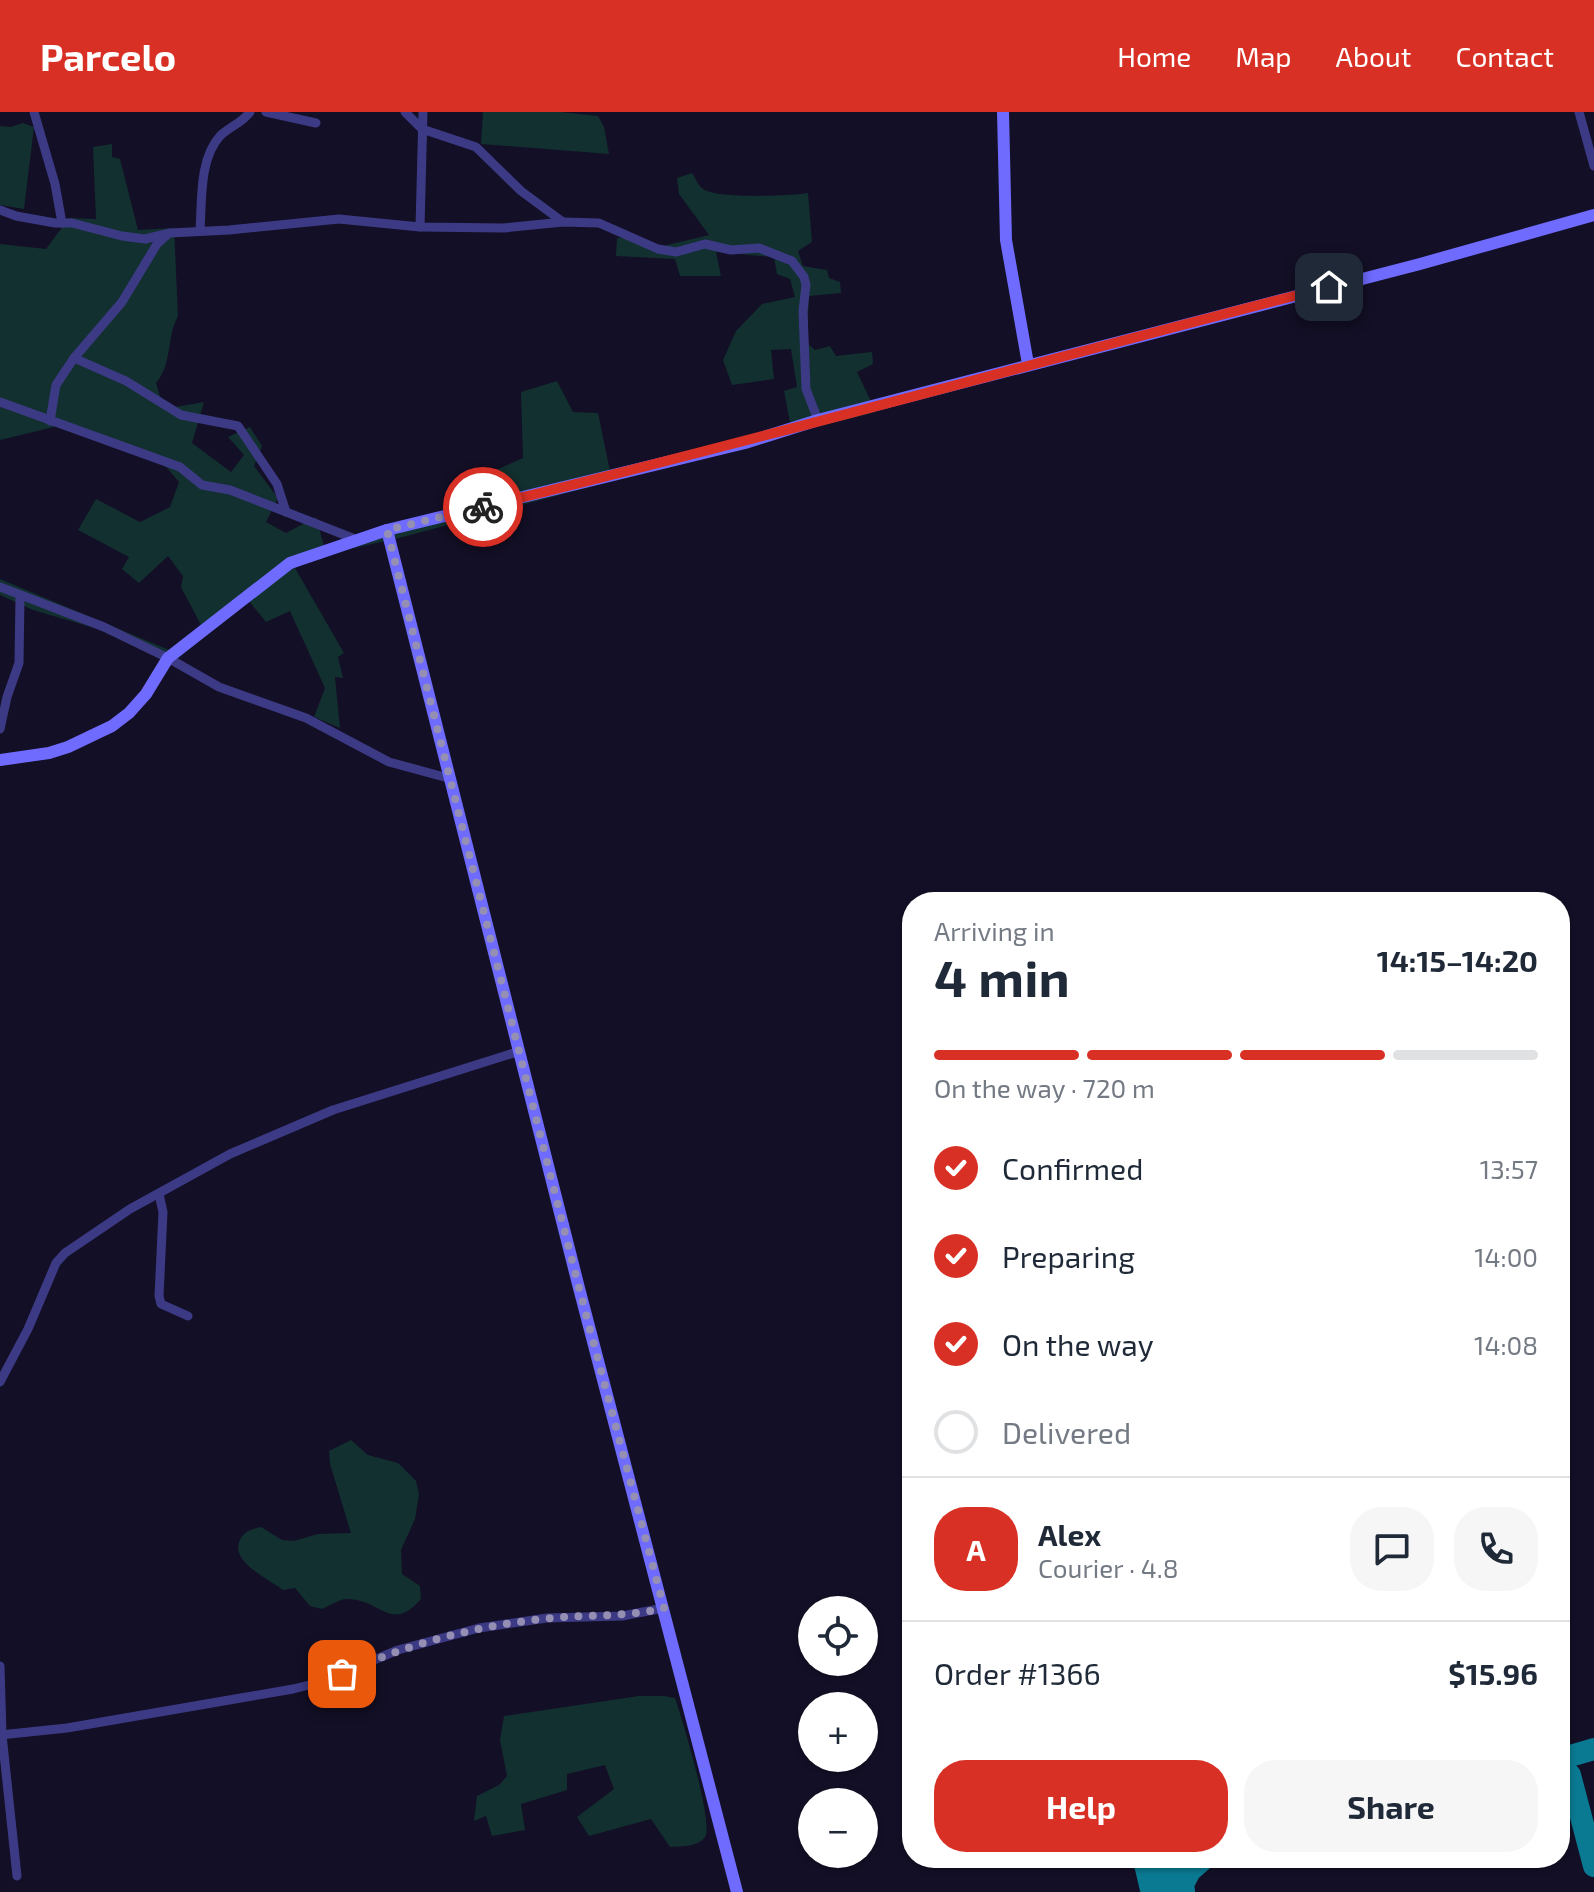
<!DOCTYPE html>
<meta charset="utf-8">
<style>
:root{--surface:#fff;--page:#f6f6f7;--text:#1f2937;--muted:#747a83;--line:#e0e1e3;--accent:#d93025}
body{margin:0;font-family:"Exo 2",sans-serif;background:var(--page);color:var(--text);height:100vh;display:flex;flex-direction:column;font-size:30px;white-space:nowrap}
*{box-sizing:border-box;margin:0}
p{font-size:26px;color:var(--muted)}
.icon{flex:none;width:44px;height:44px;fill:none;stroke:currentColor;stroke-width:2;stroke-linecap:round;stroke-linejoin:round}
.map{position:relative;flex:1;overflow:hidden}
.details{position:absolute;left:902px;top:780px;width:668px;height:976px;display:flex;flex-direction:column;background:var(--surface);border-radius:32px;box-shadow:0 2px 6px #0004}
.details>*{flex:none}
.tools{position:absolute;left:798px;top:1484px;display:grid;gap:16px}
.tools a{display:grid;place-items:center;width:80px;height:80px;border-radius:50%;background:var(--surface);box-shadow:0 2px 6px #0004;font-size:40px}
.pin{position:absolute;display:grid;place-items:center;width:68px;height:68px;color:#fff;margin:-34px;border-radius:16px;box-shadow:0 4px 12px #0006}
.courier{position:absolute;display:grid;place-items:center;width:80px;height:80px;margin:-40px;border:6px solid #d93025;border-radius:50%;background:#fff;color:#222;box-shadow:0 2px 10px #0007}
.headline em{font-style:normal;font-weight:700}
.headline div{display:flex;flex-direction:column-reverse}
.headline{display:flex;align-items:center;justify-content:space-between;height:136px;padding:0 32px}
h1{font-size:52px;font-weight:700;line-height:60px}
.bar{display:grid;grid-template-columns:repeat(4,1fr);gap:12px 8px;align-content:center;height:96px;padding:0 32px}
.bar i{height:10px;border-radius:6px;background:var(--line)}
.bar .current{background:var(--accent)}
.bar p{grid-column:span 4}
.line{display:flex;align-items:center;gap:20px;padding:0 32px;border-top:2px solid var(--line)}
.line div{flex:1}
.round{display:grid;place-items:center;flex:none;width:84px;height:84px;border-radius:32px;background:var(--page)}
ol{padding:0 32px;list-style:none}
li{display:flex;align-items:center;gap:24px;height:88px}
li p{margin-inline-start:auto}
li .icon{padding:8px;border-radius:50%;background:var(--accent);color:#fff;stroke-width:4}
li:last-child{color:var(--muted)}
li i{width:44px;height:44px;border:4px solid var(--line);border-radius:50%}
.action{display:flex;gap:16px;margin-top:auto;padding:16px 32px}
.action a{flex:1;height:92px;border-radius:32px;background:var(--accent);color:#fff;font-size:32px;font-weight:700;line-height:92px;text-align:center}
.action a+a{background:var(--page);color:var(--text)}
header{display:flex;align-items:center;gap:48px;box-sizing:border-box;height:112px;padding:0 40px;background:var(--accent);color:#fff}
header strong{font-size:38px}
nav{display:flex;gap:44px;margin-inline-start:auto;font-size:28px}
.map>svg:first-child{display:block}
.green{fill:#12302f}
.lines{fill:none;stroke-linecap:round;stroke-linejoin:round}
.taxiway{stroke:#0a7a92;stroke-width:22}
.runway{stroke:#0a7a92;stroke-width:54}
.street{stroke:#3d3a85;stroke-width:9}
.secondary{stroke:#6f6bff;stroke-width:12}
.done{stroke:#948fb3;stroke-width:8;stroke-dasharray:0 14.4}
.route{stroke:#d93025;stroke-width:10}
</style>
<header>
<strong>Parcelo</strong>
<nav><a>Home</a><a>Map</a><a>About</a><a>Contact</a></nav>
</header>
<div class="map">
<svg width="1594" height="1780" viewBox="0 0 1594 1780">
<rect width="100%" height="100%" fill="#130f26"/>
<g class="green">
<polygon points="483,0 561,0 598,4 604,15 609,42 481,32"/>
<polygon points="23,11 34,15 24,97 0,93 0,14 11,15"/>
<path d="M112,32V45L120,47L138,118L174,116L178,204C166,226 173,251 156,271L164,297L204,290L192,331L231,360L244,343L228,325L250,315L262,334L254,354L278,386L266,410L286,421L316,405L324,434L498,389L494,359L523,346L521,280L557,269L573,300L598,301L612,369L403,425L305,447L295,456L344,541L338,545L343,566L335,565L340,616L314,605L325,576L290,499L266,510L249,489L171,552L98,517L33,498L0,483V467L169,538L188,528L202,515L181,475L183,464L168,444L139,471L122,457L129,445L78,418L96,387L140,410L170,395L179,370L156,343L58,314L0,328V132L46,137L69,106L96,107L93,35Z"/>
<path d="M692,61C695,65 698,74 703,77C717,87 790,84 808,81L812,130L798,139L803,154L827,158L829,166L840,170L841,181L809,184L807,231L815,238L830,234L836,244L872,240L873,252L857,260L876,300L792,321L784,279L797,275L791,237L771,238L774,267L732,273L723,248L736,219L762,192L795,185L790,167L777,162L774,145L716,140L721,164H680L675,147L616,144L617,126L633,124L659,135L709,123L679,82L677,66Z"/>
<path d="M351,1328L368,1343L398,1351L416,1369L419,1382L415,1407L401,1438L402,1462L420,1474L421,1487C391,1522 380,1486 346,1487C338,1488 329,1494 322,1497L310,1494L295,1476L283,1478C268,1467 229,1449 240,1428C244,1419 252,1417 261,1415L282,1428L294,1429L318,1422L351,1421L330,1352L329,1339Z"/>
<path d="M639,1584H664L675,1586C682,1606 714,1712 705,1725C698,1735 682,1734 670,1735L651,1707L589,1724L577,1705L614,1677L605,1653L567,1662V1678L521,1692L525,1718L492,1724L486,1704L474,1709L477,1684L499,1673L507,1664L500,1628L504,1604Z"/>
</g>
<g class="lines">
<g class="taxiway">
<polyline points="1560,1647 1594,1637"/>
<polyline points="1560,1653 1570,1663 1594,1754"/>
<polyline points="1179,1780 1190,1759 1205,1746"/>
</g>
<polyline class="runway" points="1160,1746 1168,1780"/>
<g class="street">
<polyline points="34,0 55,72 62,111"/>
<polyline points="266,0 316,11"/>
<polyline points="405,0 422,17 476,35 521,79 563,110"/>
<polyline points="1579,0 1594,54"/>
<polyline points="0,98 16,104 55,111 72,111 122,124 145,127 170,121 229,118 339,107 420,115 504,116 563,110 599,111 658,137 676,140 705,132 731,138 759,136 792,149 804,165 806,173 803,199 806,277 818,308"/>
<polyline points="420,115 423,0"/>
<path d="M200,118C202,89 199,47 220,24C229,15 242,11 250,0"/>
<polyline points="74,246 126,269 181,303 238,314 277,372 286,400"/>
<polyline points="0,290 180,355 202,373 230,378 355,427"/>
<polyline points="50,309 56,273 74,246 122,190 157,132 167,123"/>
<polyline points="0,475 104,515 168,546 219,575 306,606 389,650 448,666"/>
<polyline points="0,617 7,585 19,551 20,484"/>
<polyline points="159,1082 163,1100 159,1184 161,1192 188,1204"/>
<polyline points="0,1270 28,1217 56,1151 65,1141 130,1097 230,1042 333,998 520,939"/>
<polyline points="0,1554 2,1623 17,1764"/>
<polyline points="0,1623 67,1616 293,1577 321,1570 398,1538 479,1516 547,1506 622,1504 664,1496"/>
</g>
<g class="secondary">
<polyline points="1003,0 1006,128 1028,252"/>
<polyline points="387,418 579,1176 737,1780"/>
<polyline points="0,648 49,641 68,635 112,614 129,601 146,582 168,546 290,451 387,418 745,331 818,308 1420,152 1594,103"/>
</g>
</g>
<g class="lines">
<path class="done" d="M342,1562C405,1533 474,1514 543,1507C584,1502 624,1506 664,1496L579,1176L387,418L483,395"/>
<path class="route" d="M483,395C767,326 1047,247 1329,175"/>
</g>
</svg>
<div class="tools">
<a><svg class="icon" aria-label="locate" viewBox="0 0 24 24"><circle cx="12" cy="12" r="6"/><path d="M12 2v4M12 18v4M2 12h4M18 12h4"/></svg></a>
<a>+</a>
<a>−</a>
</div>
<div class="pin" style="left:342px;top:1562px;background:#ea580c"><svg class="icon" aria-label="bag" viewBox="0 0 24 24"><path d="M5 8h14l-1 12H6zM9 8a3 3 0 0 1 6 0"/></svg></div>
<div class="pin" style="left:1329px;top:175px;background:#1f2937"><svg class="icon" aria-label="home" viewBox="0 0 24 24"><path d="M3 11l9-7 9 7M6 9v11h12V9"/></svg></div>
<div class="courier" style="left:483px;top:395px"><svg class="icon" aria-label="bike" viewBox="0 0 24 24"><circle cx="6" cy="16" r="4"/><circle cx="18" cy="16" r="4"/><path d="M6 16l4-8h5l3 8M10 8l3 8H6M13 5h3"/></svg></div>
<section class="details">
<div class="headline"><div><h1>4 min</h1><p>Arriving in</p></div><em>14:15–14:20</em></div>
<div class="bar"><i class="current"></i><i class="current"></i><i class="current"></i><i></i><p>On the way · 720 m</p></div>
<ol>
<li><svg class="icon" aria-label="check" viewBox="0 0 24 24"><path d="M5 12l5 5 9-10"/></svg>Confirmed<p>13:57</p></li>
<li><svg class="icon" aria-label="check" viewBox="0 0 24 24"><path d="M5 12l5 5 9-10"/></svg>Preparing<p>14:00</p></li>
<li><svg class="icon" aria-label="check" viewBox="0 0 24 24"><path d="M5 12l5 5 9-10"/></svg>On the way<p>14:08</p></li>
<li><i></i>Delivered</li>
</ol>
<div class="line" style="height:144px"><b class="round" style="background:var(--accent);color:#fff">A</b><div><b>Alex</b><p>Courier · 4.8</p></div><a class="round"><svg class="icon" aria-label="chat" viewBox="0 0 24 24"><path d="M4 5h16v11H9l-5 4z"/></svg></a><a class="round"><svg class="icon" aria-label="phone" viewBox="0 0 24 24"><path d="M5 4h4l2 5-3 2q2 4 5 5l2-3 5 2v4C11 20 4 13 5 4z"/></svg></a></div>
<div class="line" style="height:104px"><div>Order #1366</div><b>$15.96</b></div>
<div class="action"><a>Help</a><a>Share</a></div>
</section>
</div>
